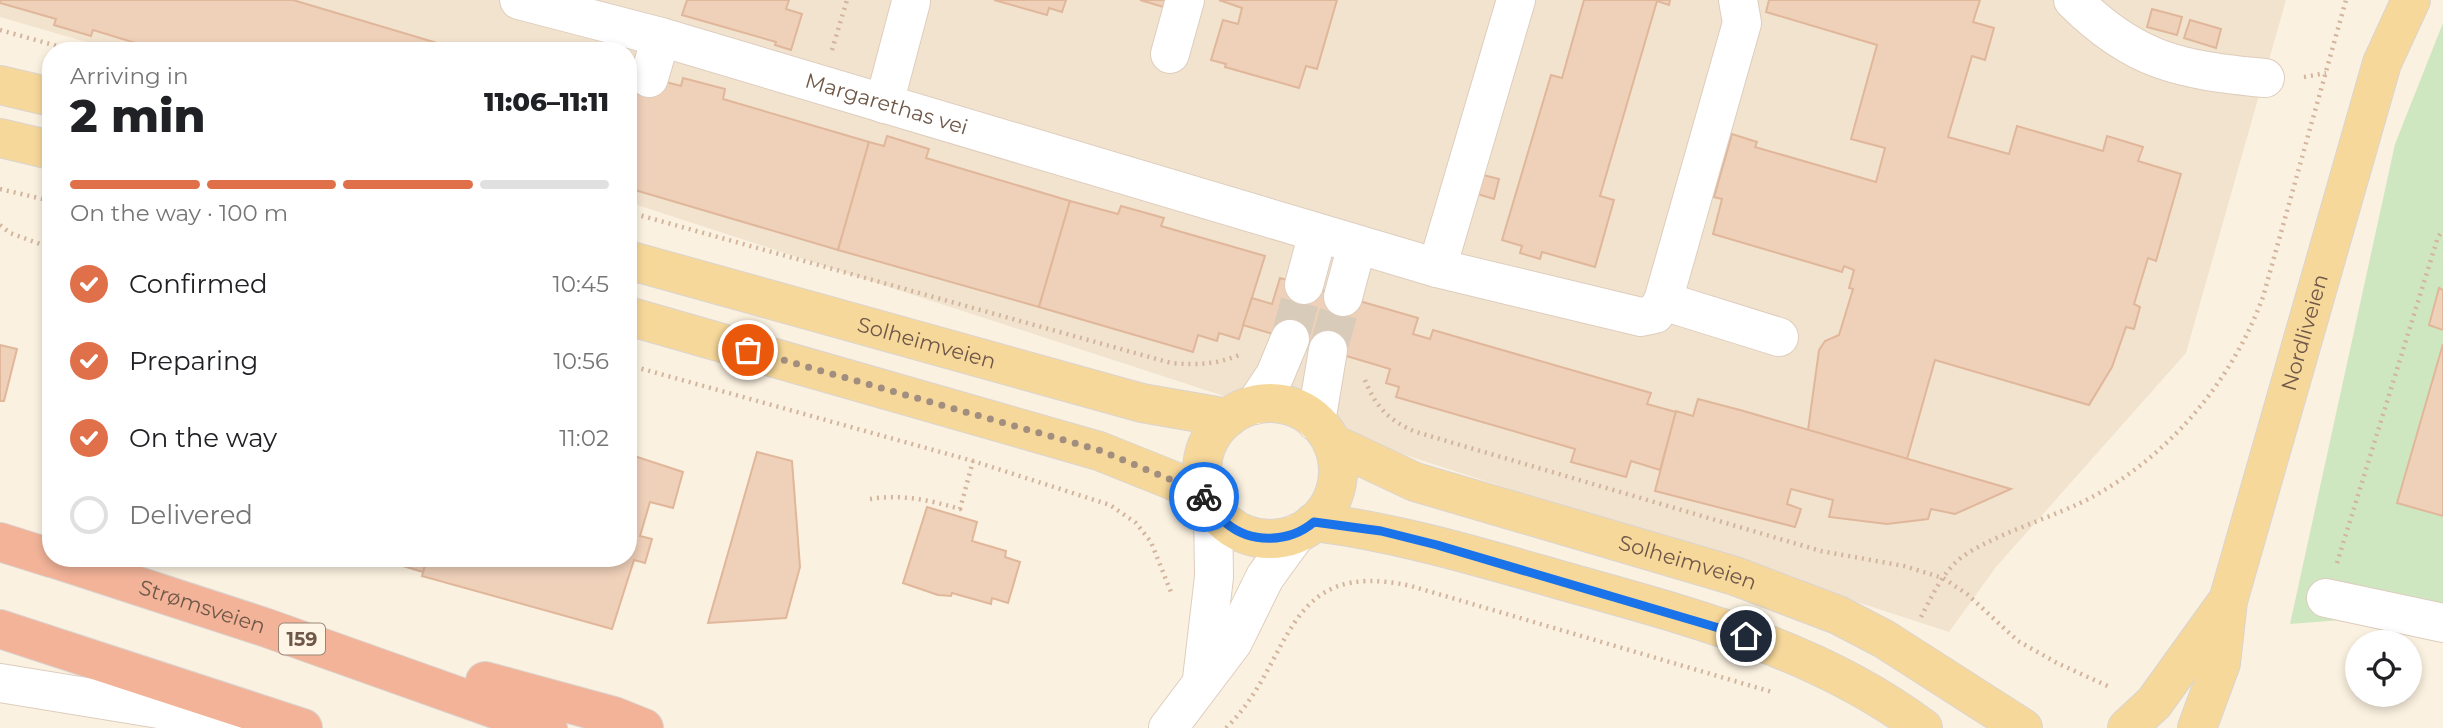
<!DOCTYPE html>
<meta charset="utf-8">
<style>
:root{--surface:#fff;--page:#f6f6f6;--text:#202124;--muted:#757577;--line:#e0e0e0;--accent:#e0704a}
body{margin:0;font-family:Montserrat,sans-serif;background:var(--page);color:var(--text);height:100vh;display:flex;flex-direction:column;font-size:26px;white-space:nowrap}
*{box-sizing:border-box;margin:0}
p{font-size:23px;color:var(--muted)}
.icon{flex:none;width:38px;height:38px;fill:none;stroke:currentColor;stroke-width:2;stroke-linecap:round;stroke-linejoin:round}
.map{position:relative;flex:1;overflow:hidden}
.side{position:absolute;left:42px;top:42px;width:595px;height:525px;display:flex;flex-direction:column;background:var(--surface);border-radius:28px;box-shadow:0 4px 10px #0003}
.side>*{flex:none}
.buttons{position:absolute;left:2345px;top:630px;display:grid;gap:14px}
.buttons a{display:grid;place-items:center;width:77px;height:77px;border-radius:50%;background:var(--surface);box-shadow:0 4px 10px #0003;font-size:35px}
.pin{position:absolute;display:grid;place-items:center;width:60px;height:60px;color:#fff;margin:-30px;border:4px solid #fff;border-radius:50%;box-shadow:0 2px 7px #0007}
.courier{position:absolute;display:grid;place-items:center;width:70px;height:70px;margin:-35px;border:5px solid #1a73e8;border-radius:50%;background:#fff;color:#222;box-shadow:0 2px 9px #0007}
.headline em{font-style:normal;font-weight:800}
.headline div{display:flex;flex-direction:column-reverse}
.headline{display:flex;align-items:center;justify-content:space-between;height:119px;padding:0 28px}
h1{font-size:46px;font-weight:800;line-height:52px}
.bar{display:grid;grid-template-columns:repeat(4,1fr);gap:10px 7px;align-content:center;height:84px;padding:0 28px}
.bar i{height:9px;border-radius:5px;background:var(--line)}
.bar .current{background:var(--accent)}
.bar p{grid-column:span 4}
ol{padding:0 28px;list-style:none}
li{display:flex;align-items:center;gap:21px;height:77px}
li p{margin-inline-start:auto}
li .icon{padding:7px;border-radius:50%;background:var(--accent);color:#fff;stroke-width:4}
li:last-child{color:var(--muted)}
li i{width:38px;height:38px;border:4px solid var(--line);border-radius:50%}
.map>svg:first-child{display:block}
.residential{fill:#f2e3cf}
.green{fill:#cee7c0}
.building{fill:#efd0b9;stroke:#e0b79a;stroke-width:2}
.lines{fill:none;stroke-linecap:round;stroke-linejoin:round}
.minor-tunnel{stroke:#d8cbba;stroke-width:38;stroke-dasharray:38 19;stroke-linecap:butt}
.minor-casing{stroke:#decdbd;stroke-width:40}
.major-casing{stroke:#dad4d0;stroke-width:40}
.highway-casing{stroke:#dad4d0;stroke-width:40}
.path{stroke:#d3b49d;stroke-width:4.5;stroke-dasharray:2 5;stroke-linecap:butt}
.minor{stroke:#fff;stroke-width:38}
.major{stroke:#f7d89b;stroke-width:38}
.highway{stroke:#f2b399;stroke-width:38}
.done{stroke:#a18e7e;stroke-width:7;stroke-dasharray:0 12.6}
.route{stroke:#1a73e8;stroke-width:9}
.labels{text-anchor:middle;stroke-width:6;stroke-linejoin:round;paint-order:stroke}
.shield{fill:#fef5e6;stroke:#9b8778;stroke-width:2}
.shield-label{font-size:19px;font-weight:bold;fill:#705849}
.street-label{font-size:21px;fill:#705849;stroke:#fef5e6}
</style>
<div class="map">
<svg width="2443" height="728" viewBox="0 0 2443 728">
<rect width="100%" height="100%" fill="#fbf1e0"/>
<polygon class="residential" points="0,0 2286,0 2186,353 1996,567 1949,632 628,202 628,51 117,51 0,17"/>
<polygon class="green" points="2443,23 2443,612 2290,624 2395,144"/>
<g class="building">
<polygon points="0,0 293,0 464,51 162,51 93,30 91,36 54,25 56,19 0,3"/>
<polygon points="687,0 789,0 786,9 802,14 791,50 775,45 776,42 682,15"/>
<polygon points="994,0 1066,0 1062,12 1049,8 1047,15"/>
<polygon points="1140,0 1172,0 1170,9"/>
<polygon points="1219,0 1337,0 1317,69 1306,66 1299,88 1225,67 1226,64 1211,60 1223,20 1238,24 1242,8"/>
<polygon points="1584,0 1670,0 1669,5 1657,1 1600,196 1614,200 1595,267 1542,252 1540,259 1520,253 1522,246 1502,240 1551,75 1562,78"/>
<polygon points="1769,0 1980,0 1973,22 1994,28 1985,60 1972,56 1948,137 2009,154 2017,126 2103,151 2107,136 2143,147 2138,161 2181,174 2156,261 2148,258 2134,304 2140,307 2134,329 2126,327 2112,367 2089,405 1935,360 1907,459 1808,430 1819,350 1825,341 1839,335 1853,289 1849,288 1854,270 1844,266 1842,272 1713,234 1722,199 1714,197 1732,134 1757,142 1755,147 1876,182 1885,148 1851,139 1877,45 1766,12"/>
<polygon points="2152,9 2182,17 2177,35 2147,27"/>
<polygon points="2190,20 2221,29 2216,48 2184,38"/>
<polygon points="636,74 681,86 683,78 725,89 723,99 869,142 838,250 628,188 628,100"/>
<polygon points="887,136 929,149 926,158 1070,201 1039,307 838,250 869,142 884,146"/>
<polygon points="1479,174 1499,179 1494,199 1474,193"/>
<polygon points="1070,201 1118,214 1121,206 1164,218 1161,226 1265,256 1239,339 1219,333 1217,341 1198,335 1193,352 1039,307"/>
<polygon points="1280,278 1418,318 1413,334 1430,339 1433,330 1651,393 1647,404 1676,412 1660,470 1631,461 1626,477 1571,462 1575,449 1396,397 1399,387 1386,383 1390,369 1243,325 1252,298 1272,304"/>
<polygon points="2439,288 2443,290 2443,330 2429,325"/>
<polygon points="2443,344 2443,516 2397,503"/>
<polygon points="0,345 17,349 4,401 0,401"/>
<polygon points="1698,399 1740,410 2011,489 1955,514 1931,509 1928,519 1887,524 1829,517 1833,500 1791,489 1787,504 1801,509 1795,527 1655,491 1676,411 1693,416"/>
<polygon points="757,452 792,461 800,567 786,618 708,623"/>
<polygon points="628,454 683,472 673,508 650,502 640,536 652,539 645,563 634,560 612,629 422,576 427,558 628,558"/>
<polygon points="927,507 977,522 972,541 1006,551 1005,557 1020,562 1008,603 992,598 991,604 952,593 951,596 938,595 903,583"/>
<polygon points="376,558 427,558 423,572"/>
</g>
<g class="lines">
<g class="minor-tunnel">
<polyline points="1290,339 1304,285"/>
<polyline points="1328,350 1343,297"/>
</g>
<g class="minor-casing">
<g id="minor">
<path id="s1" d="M519,0L661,37L1437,268L1641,317L1655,314L1663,301L1742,23L1738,0"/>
<path d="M2073,0C2135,62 2181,70 2265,78"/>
<polyline points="1170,54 1185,0"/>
<polyline points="649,78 661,37"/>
<polyline points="884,104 911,2"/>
<polyline points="1437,268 1516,0"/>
<polyline points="1304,285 1318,233"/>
<polyline points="1343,297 1357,245"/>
<polyline points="1663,301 1779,337"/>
<polyline points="1255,405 1275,375 1290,339"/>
<polyline points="1316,422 1328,350"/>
<polyline points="2326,598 2443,623"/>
<polyline points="1202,679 1214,577 1213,508"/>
<polyline points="0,683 257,725"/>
<polyline points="1168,728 1233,642 1265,577 1297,533"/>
</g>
</g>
<g class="major-casing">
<g id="major">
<polyline points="0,85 51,97"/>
<polyline points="0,138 51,150"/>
<path id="s2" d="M628,260L1142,403L1228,418"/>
<polyline points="628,316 1099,451 1174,481 1208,499"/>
<circle cx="1270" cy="471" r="68"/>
<path id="s3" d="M1332,443L1415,482L1735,576L1838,615L1884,639L2023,728"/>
<path d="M1314,522C1401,533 1483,558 1567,582C1691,617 1818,649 1923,728"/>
<polyline points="2127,728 2154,703 2226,603"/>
<path id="s4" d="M2197,728L2221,663L2228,601L2382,63L2411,0"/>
</g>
</g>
<g class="highway-casing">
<g id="highway">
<polyline points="0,542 51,558"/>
<path id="s5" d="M52,558L264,627L548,728"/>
<polyline points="0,629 303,728"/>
<polyline points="485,681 614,716 644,728"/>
</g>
</g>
<g class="path">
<polyline points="0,30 75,51"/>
<polyline points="832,50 847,0"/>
<polyline points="2304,77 2326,73"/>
<polyline points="0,189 51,201"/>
<path d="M628,212L1171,363C1196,365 1215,365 1239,355"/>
<polyline points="0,225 10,233 51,248"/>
<polyline points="628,365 973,461 1110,505 1136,523 1151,542 1171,592"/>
<path d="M1365,380C1375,406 1389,421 1416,432L1821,551L1904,566L1943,578L1967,594L2018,641L2057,663L2112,688"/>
<path d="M870,499C901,494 930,500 960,509L973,461"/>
<polyline points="2337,563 2438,237 2443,230"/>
<path d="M1921,617C1931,598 1940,578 1955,563C1980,538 2059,516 2094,496C2172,453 2232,380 2263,297L2346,0"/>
<path d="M1226,728C1295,661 1281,557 1411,586L1772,692"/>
</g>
<use href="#minor" class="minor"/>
<use href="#major" class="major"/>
<use href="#highway" class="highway"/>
</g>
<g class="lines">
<polyline class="done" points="748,350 1099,450 1174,481 1204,497"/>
<path class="route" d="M1204,497C1213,503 1217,515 1226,523C1251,544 1289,543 1314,522L1381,531L1437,545L1746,636"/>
</g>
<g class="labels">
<rect class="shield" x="279" y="623.5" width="46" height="31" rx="5"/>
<g class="shield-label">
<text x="302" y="646">159</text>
</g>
<g class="street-label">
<text dy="7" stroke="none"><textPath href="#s1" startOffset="382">Margarethas vei</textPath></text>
<text dy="7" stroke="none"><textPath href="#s4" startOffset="411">Nordliveien</textPath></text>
<text dy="7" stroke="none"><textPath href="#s2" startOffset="310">Solheimveien</textPath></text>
<text dy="7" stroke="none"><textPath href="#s3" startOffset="376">Solheimveien</textPath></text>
<text dy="7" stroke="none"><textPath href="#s5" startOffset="158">Strømsveien</textPath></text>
</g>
</g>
</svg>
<div class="buttons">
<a><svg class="icon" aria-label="locate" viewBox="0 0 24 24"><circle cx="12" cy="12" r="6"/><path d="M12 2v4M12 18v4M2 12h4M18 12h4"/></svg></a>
</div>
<div class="pin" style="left:748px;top:350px;background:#ea580c"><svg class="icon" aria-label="bag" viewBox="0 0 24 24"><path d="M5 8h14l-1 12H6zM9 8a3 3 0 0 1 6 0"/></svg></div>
<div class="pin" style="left:1746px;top:636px;background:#1f2937"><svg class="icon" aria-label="home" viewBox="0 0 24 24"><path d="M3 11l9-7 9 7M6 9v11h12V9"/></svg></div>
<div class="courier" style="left:1204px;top:497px"><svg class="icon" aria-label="bike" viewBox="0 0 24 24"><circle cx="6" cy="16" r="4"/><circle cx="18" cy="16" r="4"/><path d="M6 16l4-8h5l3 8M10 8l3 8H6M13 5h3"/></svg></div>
<section class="side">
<div class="headline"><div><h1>2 min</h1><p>Arriving in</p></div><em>11:06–11:11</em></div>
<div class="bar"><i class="current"></i><i class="current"></i><i class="current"></i><i></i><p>On the way · 100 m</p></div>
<ol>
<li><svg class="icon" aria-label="check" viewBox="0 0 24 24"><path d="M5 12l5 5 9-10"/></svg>Confirmed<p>10:45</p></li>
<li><svg class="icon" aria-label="check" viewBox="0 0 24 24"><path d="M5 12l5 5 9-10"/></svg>Preparing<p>10:56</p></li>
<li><svg class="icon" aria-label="check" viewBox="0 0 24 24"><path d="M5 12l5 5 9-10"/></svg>On the way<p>11:02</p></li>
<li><i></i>Delivered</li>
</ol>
</section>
</div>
